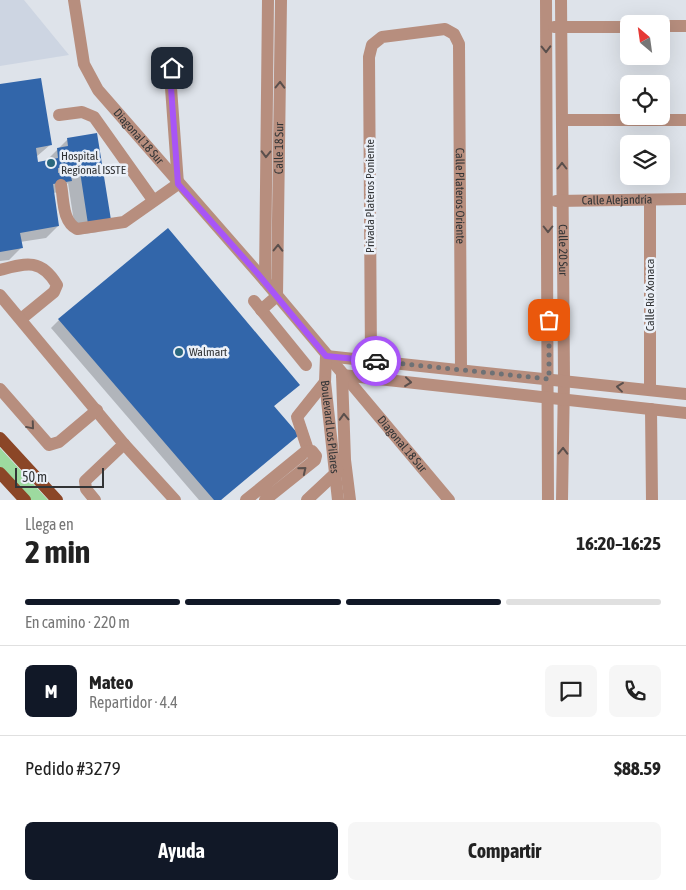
<!DOCTYPE html>
<html lang="es">
<meta charset="utf-8">
<style>
:root{--surface:#fff;--page:#f6f6f6;--text:#222;--muted:#767676;--line:#e0e0e0;--accent:#111827}
body{margin:0;font-family:"Asap Condensed",sans-serif;background:var(--page);color:var(--text);height:100vh;display:flex;flex-direction:column;font-size:19px;white-space:nowrap}
*{box-sizing:border-box;margin:0}
p{font-size:16px;color:var(--muted)}
.icon{flex:none;width:28px;height:28px;fill:none;stroke:currentColor;stroke-width:2;stroke-linecap:round;stroke-linejoin:round}
.map{position:relative;height:500px;overflow:hidden}
.drawer{display:flex;flex-direction:column;background:var(--surface);flex:1}
.drawer>*{flex:none}
.needle{width:32px;rotate:331deg}
.fabs{position:absolute;left:620px;top:15px;display:grid;gap:10px}
.fabs a{display:grid;place-items:center;width:50px;height:50px;border-radius:8px;background:var(--surface);box-shadow:0 5px 20px #0002;font-size:25px}
.scale{position:absolute;left:15px;bottom:12px;width:89px;box-sizing:border-box;padding-left:5px;border:2px solid #323436;border-top:0;font-size:14px;line-height:18px;white-space:nowrap;color:#323436;-webkit-text-stroke:4px #ebf0f8;paint-order:stroke}
.pin{position:absolute;display:grid;place-items:center;width:42px;height:42px;color:#fff;margin:-21px;border-radius:10px;box-shadow:0 2px 8px #0006}
.courier{position:absolute;display:grid;place-items:center;width:50px;height:50px;margin:-25px;border:4px solid #a855f7;border-radius:50%;background:#fff;color:#222;box-shadow:0 1px 6px #0007}
.overview em{font-style:normal;font-weight:700}
.overview div{display:flex;flex-direction:column-reverse}
.overview{display:flex;align-items:center;justify-content:space-between;height:85px;padding:0 25px}
h1{font-size:32px;font-weight:700;line-height:38px}
.bar{display:grid;grid-template-columns:repeat(4,1fr);gap:8px 5px;align-content:center;height:60px;padding:0 25px}
.bar i{height:6px;border-radius:4px;background:var(--line)}
.bar .selected{background:var(--accent)}
.bar p{grid-column:span 4}
.line{display:flex;align-items:center;gap:12px;padding:0 25px;border-top:1px solid var(--line)}
.line div{flex:1}
.round{display:grid;place-items:center;flex:none;width:52px;height:52px;border-radius:8px;background:var(--page)}
.action{display:flex;gap:10px;margin-top:auto;padding:10px 25px}
.action a{flex:1;height:58px;border-radius:8px;background:var(--accent);color:#fff;font-size:20px;font-weight:700;line-height:58px;text-align:center}
.action a+a{background:var(--page);color:var(--text)}
.map>svg:first-child{display:block}
.built{fill:#cdd5e2}
.green{fill:#9dda9f}
.shadow{fill:#0003}
.building{fill:#3266aa}
.lines{fill:none;stroke-linecap:round;stroke-linejoin:round}
.minor{stroke:#b78e7e;stroke-width:12}
.major{stroke:#8b4627;stroke-width:12}
.oneway{stroke:#5a4f4c}
.done{stroke:#6e7175;stroke-width:5;stroke-dasharray:0 9}
.route{stroke:#a855f7;stroke-width:6}
.poi-dot{fill:#2a677d;stroke:#ebf0f8;stroke-width:2}
.labels{text-anchor:middle;stroke-width:5;stroke-linejoin:round;paint-order:stroke}
.street-label{font-size:12px;fill:#323436;stroke:#ebf0f8}
.poi-label{font-size:12px;fill:#323436;stroke:#ebf0f8;text-anchor:start}
</style>
<div class="map">
<svg width="686" height="500" viewBox="0 0 686 500">
<rect width="100%" height="100%" fill="#dee3ea"/>
<polygon class="built" points="0,0 24,0 69,55 0,66"/>
<polygon class="green" points="0,448 48,500 28,500 0,469"/>
<g class="shadow">
<polygon points="0,86 50,145 36,157 37,163 46,161 67,140 96,135 98,232 76,235 68,183 59,192 53,193 58,226 46,238 20,242 21,248 9,260 0,261"/>
<polygon points="59,320 298,385 273,407 221,500 199,500 51,328"/>
</g>
<g class="building">
<polygon points="41,78 52,145 36,148 38,162 58,158 57,148 68,146 67,138 97,133 111,220 88,224 79,165 58,168 58,173 70,171 72,181 53,184 59,226 20,233 23,248 0,252 0,84"/>
<polygon points="168,228 300,385 274,406 299,435 221,500 214,500 58,319"/>
</g>
<g class="lines">
<g class="minor">
<path id="s1" d="M74,0L84,64L98,90L265,281L449,500"/>
<polyline points="546,0 548,500"/>
<path id="s2" d="M561,0L564,380L562,500"/>
<polyline points="661,26 686,26"/>
<polyline points="554,27 629,27"/>
<polyline points="59,115 82,112 94,117 153,200"/>
<polyline points="562,120 686,120"/>
<path d="M61,185C64,200 62,221 77,229L124,222L178,184L170,74L173,67L185,65"/>
<path id="s3" d="M556,201L686,199"/>
<path d="M0,270C26,263 41,258 57,285L54,292L21,319"/>
<polyline points="265,281 268,0"/>
<polyline points="0,295 124,444 175,500"/>
<polyline points="254,301 306,365"/>
<path id="s4" d="M261,310L277,296L281,0"/>
<polyline points="326,356 686,394"/>
<path id="s5" d="M326,356L325,382L338,500"/>
<path id="s6" d="M371,361L369,57L372,45L382,37L445,29L454,34L459,44L461,370"/>
<polyline points="342,375 686,413"/>
<polyline points="342,375 345,460 350,500"/>
<polyline points="0,389 49,445 59,442 97,410"/>
<polyline points="650,390 650,200"/>
<polyline points="651,409 652,500"/>
<polyline points="308,450 297,417 325,382"/>
<polyline points="95,500 86,489 85,481 124,444"/>
<polyline points="246,500 305,452 312,451 316,456 315,460 265,500"/>
<polyline points="307,500 338,471"/>
</g>
<g class="major">
<polyline points="0,438 57,500"/>
<polyline points="0,473 25,500"/>
</g>
</g>
<defs><path id="oneway-chevron" d="M-2-3.5L2.5 0L-2 3.5" fill="none" stroke-width="1.6" stroke-linecap="round" stroke-linejoin="round" transform="scale(1.25)"/></defs>
<g class="oneway">
<use href="#oneway-chevron" transform="translate(546 49) rotate(89)"/>
<use href="#oneway-chevron" transform="translate(280 85) rotate(-89)"/>
<use href="#oneway-chevron" transform="translate(266 154) rotate(91)"/>
<use href="#oneway-chevron" transform="translate(562 166) rotate(-90)"/>
<use href="#oneway-chevron" transform="translate(548 229) rotate(90)"/>
<use href="#oneway-chevron" transform="translate(278 248) rotate(-89)"/>
<use href="#oneway-chevron" transform="translate(408 382) rotate(6)"/>
<use href="#oneway-chevron" transform="translate(620 387) rotate(-173)"/>
<use href="#oneway-chevron" transform="translate(344 417) rotate(-92)"/>
<use href="#oneway-chevron" transform="translate(31 426) rotate(50)"/>
<use href="#oneway-chevron" transform="translate(563 451) rotate(-89)"/>
<use href="#oneway-chevron" transform="translate(303 470) rotate(-39)"/>
</g>
<g class="lines">
<polyline class="done" points="376,361 549,379 549,320"/>
<polyline class="route" points="172,68 170,74 178,184 258,274 326,356 376,361"/>
</g>
<g class="poi-dot">
<circle cx="51" cy="163" r="5"/>
<circle cx="179" cy="352" r="5"/>
</g>
<g class="labels">
<g class="street-label">
<text dy="4" stroke="none"><textPath href="#s1" startOffset="156">Diagonal 18 Sur</textPath></text>
<text dy="4" stroke="none"><textPath href="#s4" startOffset="169">Calle 18 Sur</textPath></text>
<text transform="translate(370 196) rotate(-90)" y="4">Privada Plateros Poniente</text>
<text dy="4" stroke="none"><textPath href="#s6" startOffset="566">Calle Plateros Oriente</textPath></text>
<text dy="4" stroke="none"><textPath href="#s3" startOffset="61">Calle Alejandría</textPath></text>
<text dy="4" stroke="none"><textPath href="#s2" startOffset="250">Calle 20 Sur</textPath></text>
<text transform="translate(650 295) rotate(-90)" y="4">Calle Río Xonaca</text>
<text dy="4" stroke="none"><textPath href="#s5" startOffset="71">Boulevard Los Pilares</textPath></text>
<text dy="4" stroke="none"><textPath href="#s1" startOffset="561">Diagonal 18 Sur</textPath></text>
</g>
<g class="poi-label">
<text x="61" y="160">Hospital<tspan x="61" dy="14">Regional ISSTE</tspan></text>
<text x="189" y="356">Walmart</text>
</g>
</g>
</svg>
<div class="fabs">
<a><svg class="needle" viewBox="-14 -14 28 28"><path d="M0-13l5 13h-10z" fill="#e53935"/><path d="M0 13l5-13h-10z" fill="#767676"/></svg></a>
<a><svg class="icon" aria-label="locate" viewBox="0 0 24 24"><circle cx="12" cy="12" r="6"/><path d="M12 2v4M12 18v4M2 12h4M18 12h4"/></svg></a>
<a><svg class="icon" aria-label="layers" viewBox="0 0 24 24"><path d="M12 4l9 5-9 5-9-5zM3 14l9 5 9-5"/></svg></a>
</div>
<div class="scale">50 m</div>
<div class="pin" style="left:549px;top:320px;background:#ea580c"><svg class="icon" aria-label="bag" viewBox="0 0 24 24"><path d="M5 8h14l-1 12H6zM9 8a3 3 0 0 1 6 0"/></svg></div>
<div class="pin" style="left:172px;top:68px;background:#1f2937"><svg class="icon" aria-label="home" viewBox="0 0 24 24"><path d="M3 11l9-7 9 7M6 9v11h12V9"/></svg></div>
<div class="courier" style="left:376px;top:361px"><svg class="icon" aria-label="car" viewBox="0 0 24 24"><path d="M5 17H2v-5l4-1 3-4h7l3 4 3 1v5h-3M9 17h6M6 11h13"/><circle cx="7" cy="17" r="2"/><circle cx="17" cy="17" r="2"/></svg></div>
</div>
<section class="drawer">
<div class="overview"><div><h1>2 min</h1><p>Llega en</p></div><em>16:20–16:25</em></div>
<div class="bar"><i class="selected"></i><i class="selected"></i><i class="selected"></i><i></i><p>En camino · 220 m</p></div>
<div class="line" style="height:90px"><b class="round" style="background:var(--accent);color:#fff">M</b><div><b>Mateo</b><p>Repartidor · 4.4</p></div><a class="round"><svg class="icon" aria-label="chat" viewBox="0 0 24 24"><path d="M4 5h16v11H9l-5 4z"/></svg></a><a class="round"><svg class="icon" aria-label="phone" viewBox="0 0 24 24"><path d="M5 4h4l2 5-3 2q2 4 5 5l2-3 5 2v4C11 20 4 13 5 4z"/></svg></a></div>
<div class="line" style="height:65px"><div>Pedido #3279</div><b>$88.59</b></div>
<div class="action"><a>Ayuda</a><a>Compartir</a></div>
</section>
